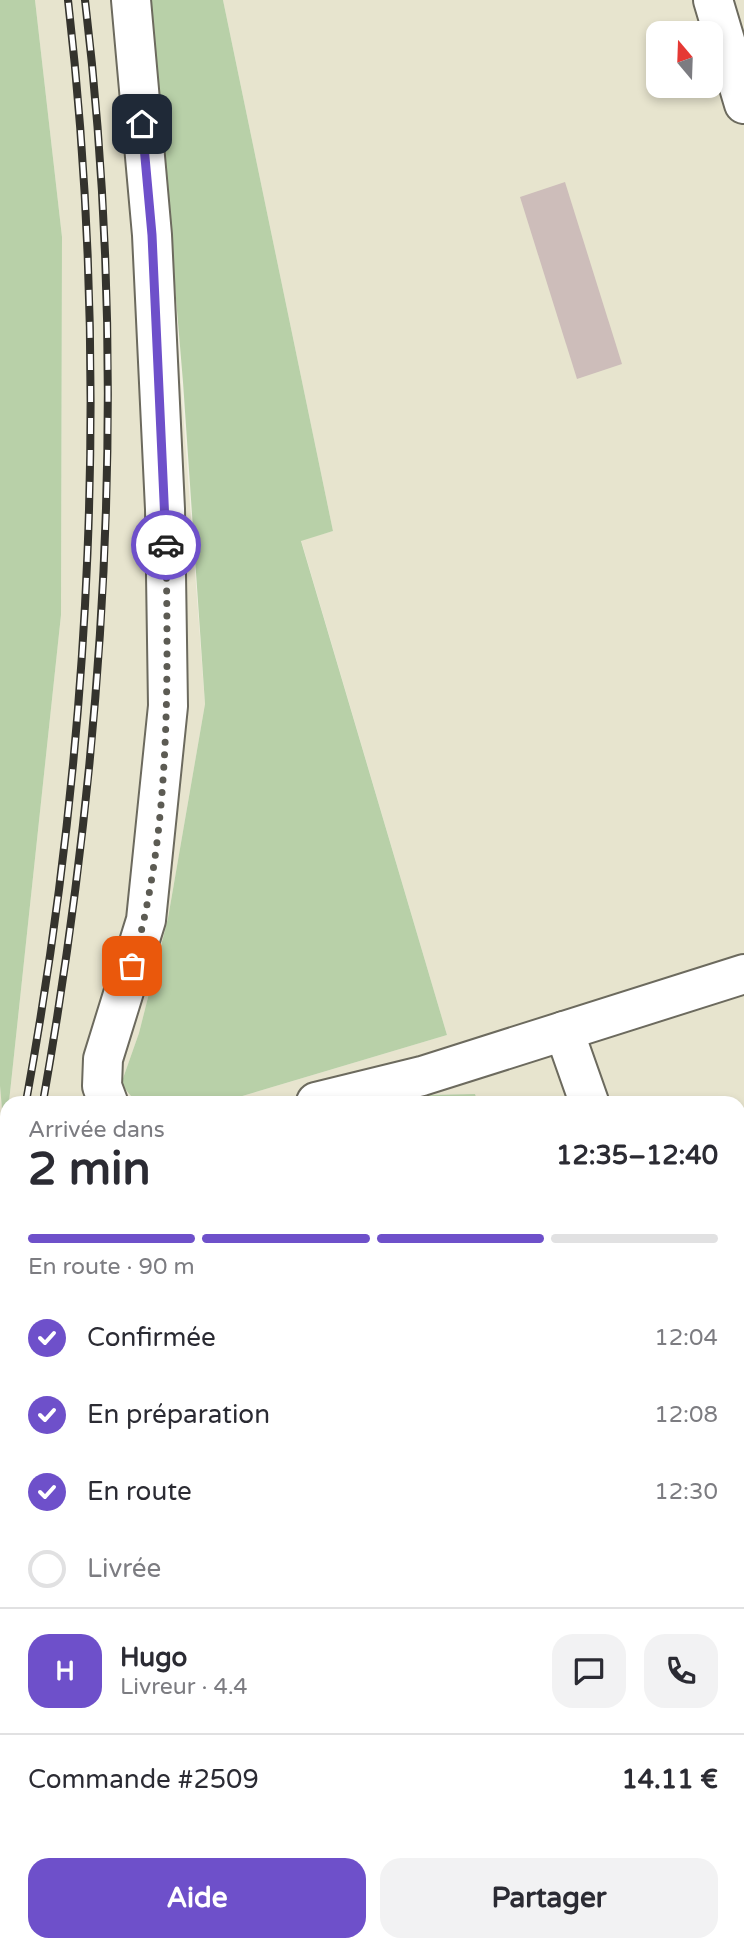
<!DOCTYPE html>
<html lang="fr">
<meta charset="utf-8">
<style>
:root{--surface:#fff;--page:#f2f2f3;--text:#2b2b33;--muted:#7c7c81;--line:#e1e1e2;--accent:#6e50ca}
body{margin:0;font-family:"Varela Round",sans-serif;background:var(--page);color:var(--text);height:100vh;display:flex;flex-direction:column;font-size:26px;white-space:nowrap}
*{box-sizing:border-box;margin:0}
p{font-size:23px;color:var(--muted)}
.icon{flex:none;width:38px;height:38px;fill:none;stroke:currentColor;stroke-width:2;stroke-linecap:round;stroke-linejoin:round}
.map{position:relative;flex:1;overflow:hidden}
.side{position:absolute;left:0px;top:1096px;width:746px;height:856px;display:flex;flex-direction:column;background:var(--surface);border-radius:21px 21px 0 0;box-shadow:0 4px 10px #0003}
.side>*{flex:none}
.needle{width:46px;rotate:341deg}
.fabs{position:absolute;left:646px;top:21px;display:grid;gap:14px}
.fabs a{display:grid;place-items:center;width:77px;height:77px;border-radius:14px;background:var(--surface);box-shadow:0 4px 10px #0003;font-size:35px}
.pin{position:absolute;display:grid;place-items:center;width:60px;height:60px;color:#fff;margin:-30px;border-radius:14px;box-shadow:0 4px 10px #0006}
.courier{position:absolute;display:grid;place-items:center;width:70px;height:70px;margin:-35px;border:5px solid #6e50ca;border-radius:50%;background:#fff;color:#222;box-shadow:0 2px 9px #0007}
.headline em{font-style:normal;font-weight:800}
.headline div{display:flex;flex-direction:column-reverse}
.headline{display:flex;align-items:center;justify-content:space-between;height:119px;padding:0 28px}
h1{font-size:46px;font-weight:800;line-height:52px}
.bar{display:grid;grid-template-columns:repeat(4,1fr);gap:10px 7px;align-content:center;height:84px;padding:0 28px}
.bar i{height:9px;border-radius:5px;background:var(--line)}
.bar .current{background:var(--accent)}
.bar p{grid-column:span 4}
.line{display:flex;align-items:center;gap:18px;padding:0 28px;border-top:2px solid var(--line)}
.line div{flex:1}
.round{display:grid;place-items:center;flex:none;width:74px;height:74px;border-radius:21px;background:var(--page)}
ol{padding:0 28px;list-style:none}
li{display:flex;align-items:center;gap:21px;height:77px}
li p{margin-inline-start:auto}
li .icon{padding:7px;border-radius:50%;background:var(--accent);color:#fff;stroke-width:4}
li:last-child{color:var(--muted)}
li i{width:38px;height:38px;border:4px solid var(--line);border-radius:50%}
.primary-button{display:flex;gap:14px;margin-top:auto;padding:14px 28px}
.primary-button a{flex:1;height:80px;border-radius:21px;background:var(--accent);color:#fff;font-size:28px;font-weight:800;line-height:80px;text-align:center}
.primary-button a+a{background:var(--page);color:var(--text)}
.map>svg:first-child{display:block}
.built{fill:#e7e4ce;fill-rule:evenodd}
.green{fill:#b8d0a8}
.building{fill:#cdbdba}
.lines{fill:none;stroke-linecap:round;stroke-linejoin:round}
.minor-casing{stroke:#6c6a5e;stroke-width:42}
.highway-casing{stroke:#6c6a5e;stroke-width:42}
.minor{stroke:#fff;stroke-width:38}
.highway{stroke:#fff;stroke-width:38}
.rail-casing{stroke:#34332d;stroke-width:8}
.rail{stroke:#fff;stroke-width:5;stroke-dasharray:16;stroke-linecap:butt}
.done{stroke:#5c5b53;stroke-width:7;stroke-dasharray:0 12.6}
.route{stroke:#6e50ca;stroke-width:9}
</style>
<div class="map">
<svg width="744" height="1950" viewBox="0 0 744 1950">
<rect width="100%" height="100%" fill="#f1efe1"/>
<g class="built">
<polygon points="35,0 151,0 156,52 205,704 168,918 139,1033 121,1084 136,1102 9,1102 61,615 62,237"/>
<path d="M223,0H744V1754L738,1747V1102H478L475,1094L428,1095L399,1102H222L447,1035L301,540L333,531ZM658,33H710V86H658Z"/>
<polygon points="0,1086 5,1138 7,1126 7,1427 0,1481"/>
</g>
<g class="green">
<polygon points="0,0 35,0 62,237 61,615 9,1102 7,1102 5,1144 0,1086"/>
<polygon points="151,0 223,0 333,531 301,541 447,1035 222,1102 136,1102 121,1084 139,1033 168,918 205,704 183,382"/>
<polygon points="475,1094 478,1102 399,1102 428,1095"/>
<polygon points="7,1427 7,1597 0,1594 0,1481"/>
<polygon points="739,1747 744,1754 744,1854 739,1851"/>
<polygon points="0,1879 7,1882 7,1944 131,1944 142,1950 0,1950"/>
<polygon points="739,1894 744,1896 744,1950 698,1950 687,1944 738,1944"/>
</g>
<polygon class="building" points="565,182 622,364 577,379 520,197"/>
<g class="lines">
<g class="minor-casing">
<g id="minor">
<polyline points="713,0 744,104"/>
<polyline points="564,1031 589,1102"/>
<polyline points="108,1102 102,1086 103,1059 146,920 168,706 165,509 152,235 131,0"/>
<polyline points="316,1102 422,1076 744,974"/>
<polyline points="738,1339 744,1343"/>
</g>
</g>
<g class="highway-casing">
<g id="highway">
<polyline points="0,1670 7,1673"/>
<polyline points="0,1796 7,1800"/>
<polyline points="288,1944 300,1950"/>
<polyline points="545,1944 556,1950"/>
</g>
</g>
<use href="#minor" class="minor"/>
<use href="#highway" class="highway"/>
<g class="rail-casing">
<g id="rail">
<path d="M26,1102C92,740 110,367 68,0"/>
<path d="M43,1102C107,738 129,369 85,0"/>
<polyline points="0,1249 7,1210"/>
<polyline points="0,1347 7,1307"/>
<polyline points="738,1877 744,1880"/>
</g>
</g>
<use href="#rail" class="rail"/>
</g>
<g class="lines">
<path class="done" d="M132,966C171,834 168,682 166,545"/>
<polyline class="route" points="142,124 152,235 166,545"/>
</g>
</svg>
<div class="fabs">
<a><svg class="needle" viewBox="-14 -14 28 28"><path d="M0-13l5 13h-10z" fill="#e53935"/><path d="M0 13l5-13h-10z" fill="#7c7c81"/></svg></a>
</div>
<div class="pin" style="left:132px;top:966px;background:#ea580c"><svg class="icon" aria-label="bag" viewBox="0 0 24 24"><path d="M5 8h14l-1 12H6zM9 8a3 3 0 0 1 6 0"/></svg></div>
<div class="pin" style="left:142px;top:124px;background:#1f2937"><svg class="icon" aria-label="home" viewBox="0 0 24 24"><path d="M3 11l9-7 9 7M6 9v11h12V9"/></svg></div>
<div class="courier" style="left:166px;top:545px"><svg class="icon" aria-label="car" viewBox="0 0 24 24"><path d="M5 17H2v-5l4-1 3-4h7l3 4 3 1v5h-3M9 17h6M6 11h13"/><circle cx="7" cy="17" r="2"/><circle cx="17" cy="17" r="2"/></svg></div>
<section class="side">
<div class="headline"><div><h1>2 min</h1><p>Arrivée dans</p></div><em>12:35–12:40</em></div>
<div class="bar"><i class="current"></i><i class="current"></i><i class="current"></i><i></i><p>En route · 90 m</p></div>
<ol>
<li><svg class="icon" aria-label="check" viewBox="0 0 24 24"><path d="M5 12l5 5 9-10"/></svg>Confirmée<p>12:04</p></li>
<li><svg class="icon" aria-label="check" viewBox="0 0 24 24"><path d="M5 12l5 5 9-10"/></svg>En préparation<p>12:08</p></li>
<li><svg class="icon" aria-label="check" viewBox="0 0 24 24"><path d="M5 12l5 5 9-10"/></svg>En route<p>12:30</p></li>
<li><i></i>Livrée</li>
</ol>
<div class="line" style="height:126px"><b class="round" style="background:var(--accent);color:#fff">H</b><div><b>Hugo</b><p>Livreur · 4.4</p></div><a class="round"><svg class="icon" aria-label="chat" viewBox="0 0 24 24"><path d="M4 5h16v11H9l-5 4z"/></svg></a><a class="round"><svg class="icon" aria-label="phone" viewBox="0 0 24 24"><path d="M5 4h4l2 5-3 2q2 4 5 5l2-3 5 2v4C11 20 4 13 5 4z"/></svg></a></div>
<div class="line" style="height:91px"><div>Commande #2509</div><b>14.11 €</b></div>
<div class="primary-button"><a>Aide</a><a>Partager</a></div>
</section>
</div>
